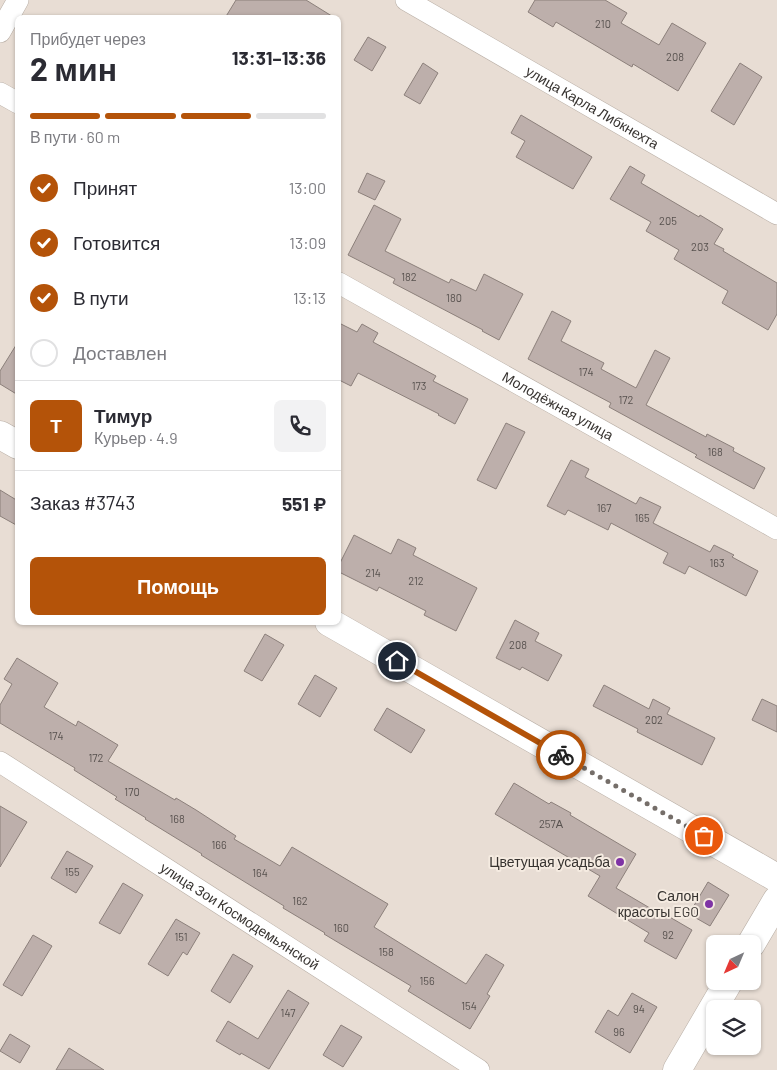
<!DOCTYPE html>
<html lang="ru">
<meta charset="utf-8">
<style>
:root{--surface:#fff;--page:#f2f2f3;--text:#2b2b33;--muted:#7c7c81;--line:#e1e1e2;--accent:#b45309}
body{margin:0;font-family:Barlow,sans-serif;background:var(--page);color:var(--text);height:100vh;display:flex;flex-direction:column;font-size:19px;white-space:nowrap}
*{box-sizing:border-box;margin:0}
p{font-size:16px;color:var(--muted)}
.icon{flex:none;width:28px;height:28px;fill:none;stroke:currentColor;stroke-width:2;stroke-linecap:round;stroke-linejoin:round}
.map{position:relative;flex:1;overflow:hidden}
.drawer{position:absolute;left:15px;top:15px;width:326px;height:610px;display:flex;flex-direction:column;background:var(--surface);border-radius:8px;box-shadow:0 1px 4px #0004}
.drawer>*{flex:none}
.needle{width:32px;rotate:224deg}
.buttons{position:absolute;left:706px;top:935px;display:grid;gap:10px}
.buttons a{display:grid;place-items:center;width:55px;height:55px;border-radius:8px;background:var(--surface);box-shadow:0 1px 4px #0004;font-size:25px}
.pin{position:absolute;display:grid;place-items:center;width:42px;height:42px;color:#fff;margin:-21px;border:2px solid #fff;border-radius:50%;box-shadow:0 1px 5px #0007}
.courier{position:absolute;display:grid;place-items:center;width:50px;height:50px;margin:-25px;border:4px solid #b45309;border-radius:50%;background:#fff;color:#222;box-shadow:0 1px 6px #0007}
.overview em{font-style:normal;font-weight:700}
.overview div{display:flex;flex-direction:column-reverse}
.overview{display:flex;align-items:center;justify-content:space-between;height:85px;padding:0 15px}
h1{font-size:32px;font-weight:700;line-height:38px}
.bar{display:grid;grid-template-columns:repeat(4,1fr);gap:8px 5px;align-content:center;height:60px;padding:0 15px}
.bar i{height:6px;border-radius:4px;background:var(--line)}
.bar .active{background:var(--accent)}
.bar p{grid-column:span 4}
.line{display:flex;align-items:center;gap:12px;padding:0 15px;border-top:1px solid var(--line)}
.line div{flex:1}
.round{display:grid;place-items:center;flex:none;width:52px;height:52px;border-radius:8px;background:var(--page)}
ol{padding:0 15px;list-style:none}
li{display:flex;align-items:center;gap:15px;height:55px}
li p{margin-inline-start:auto}
li .icon{padding:5px;border-radius:50%;background:var(--accent);color:#fff;stroke-width:4}
li:last-child{color:var(--muted)}
li i{width:28px;height:28px;border:2px solid var(--line);border-radius:50%}
.primary-button{display:flex;gap:10px;margin-top:auto;padding:10px 15px}
.primary-button a{flex:1;height:58px;border-radius:8px;background:var(--accent);color:#fff;font-size:20px;font-weight:700;line-height:58px;text-align:center}
.map>svg:first-child{display:block}
.building{fill:#bdafab;stroke:#8c807b}
.lines{fill:none;stroke-linecap:round;stroke-linejoin:round}
.street-casing{stroke:#b9afa6;stroke-width:22}
.secondary-casing{stroke:#b9afa6;stroke-width:29}
.primary-casing{stroke:#b9afa6;stroke-width:29}
.street{stroke:#fff;stroke-width:21}
.secondary{stroke:#fff;stroke-width:28}
.primary{stroke:#fff;stroke-width:28}
.done{stroke:#756e69;stroke-width:5;stroke-dasharray:0 9}
.route{stroke:#b45309;stroke-width:6}
.poi-dot{fill:#7e33a5;stroke:#f5ebe1;stroke-width:2}
.labels{text-anchor:middle;stroke-width:4;stroke-linejoin:round;paint-order:stroke}
.number-label{font-size:11px;fill:#58524f}
.street-label{font-size:14px;fill:#373330;stroke:#f5ebe1}
.poi-label{font-size:14px;fill:#373330;stroke:#f5ebe1;text-anchor:end}
</style>
<div class="map">
<svg width="777" height="1070" viewBox="0 0 777 1070">
<rect width="100%" height="100%" fill="#e8ddd4"/>
<g class="building">
<polygon points="236,0 306,0 335,18 225,18"/>
<polygon points="535,0 605,0 627,13 621,23 659,45 672,23 706,43 678,91 633,64 632,67 556,22 553,27 528,12"/>
<polygon points="368,37 386,47 372,71 354,60"/>
<polygon points="423,63 438,73 420,104 404,95"/>
<polygon points="740,63 762,77 734,125 711,111"/>
<polygon points="521,115 592,157 573,189 516,157 525,141 511,133"/>
<polygon points="630,166 645,175 641,183 699,217 700,215 723,229 714,244 724,249 723,251 777,283 777,314 768,330 722,303 728,291 674,259 679,250 646,231 651,222 610,199"/>
<polygon points="367,173 385,181 375,200 358,192"/>
<polygon points="374,205 401,219 385,251 449,283 451,279 476,291 484,274 523,294 499,340 482,331 483,330 393,283 395,279 348,255"/>
<polygon points="552,311 571,321 561,341 604,363 601,369 636,388 655,350 670,358 646,405 706,437 707,434 734,448 733,451 765,468 754,489 695,457 697,455 609,407 611,403 528,359"/>
<polygon points="339,323 357,332 362,324 378,333 373,342 436,376 433,381 468,399 455,424 438,415 439,414 358,373 351,386 339,380"/>
<polygon points="18,342 18,395 0,384 0,371"/>
<polygon points="506,423 525,432 496,489 477,480"/>
<polygon points="571,460 589,469 585,477 636,504 640,497 661,507 653,523 710,552 714,545 734,555 732,557 758,571 746,596 689,566 685,574 663,563 668,553 611,523 608,530 568,510 565,515 547,506"/>
<polygon points="0,490 18,501 18,526 0,516"/>
<polygon points="354,535 391,554 398,539 416,548 413,555 477,588 456,631 424,615 426,611 379,587 377,591 339,572 339,565"/>
<polygon points="515,620 539,633 535,641 562,655 548,681 522,667 520,670 496,658"/>
<polygon points="265,634 284,645 262,681 244,671"/>
<polygon points="17,658 58,683 44,707 76,726 78,721 118,745 108,761 175,800 176,798 196,810 236,836 234,839 280,866 292,847 388,904 374,927 466,984 486,954 504,965 487,994 490,996 470,1029 408,991 411,986 324,934 325,933 283,908 284,906 201,855 202,854 145,819 146,818 115,799 117,797 74,770 75,768 0,723 0,705 12,684 4,679"/>
<polygon points="315,675 337,688 320,717 298,704"/>
<polygon points="604,685 649,709 653,699 670,708 667,714 715,738 702,765 637,732 638,729 593,706"/>
<polygon points="762,699 777,706 777,732 752,720"/>
<polygon points="387,708 425,730 411,753 374,730"/>
<polygon points="514,783 549,804 551,802 571,813 570,815 636,854 616,888 660,914 661,912 692,930 676,959 644,941 649,933 588,896 600,876 495,814"/>
<polygon points="0,806 27,822 0,867"/>
<polygon points="67,851 93,866 76,893 51,878"/>
<polygon points="708,882 729,895 710,926 689,914"/>
<polygon points="123,883 143,895 120,934 99,923"/>
<polygon points="176,919 200,933 187,955 183,952 168,976 148,964"/>
<polygon points="33,935 52,946 22,996 3,985"/>
<polygon points="233,954 253,966 230,1003 211,991"/>
<polygon points="288,990 309,1003 269,1069 241,1053 240,1055 216,1041 228,1021 258,1039"/>
<polygon points="632,993 657,1007 630,1053 595,1032 608,1010 618,1016"/>
<polygon points="341,1025 362,1037 343,1067 323,1055"/>
<polygon points="10,1034 30,1046 20,1063 0,1051"/>
<polygon points="69,1048 104,1070 56,1070"/>
</g>
<g class="lines">
<g class="street-casing">
<g id="street">
<path id="s1" d="M406,0L777,214"/>
<polyline points="0,32 18,0"/>
<polyline points="0,93 18,103"/>
<path id="s2" d="M339,283L777,529"/>
<path id="s3" d="M0,762L479,1070"/>
</g>
</g>
<g class="secondary-casing">
<g id="secondary">
<polyline points="0,435 18,445"/>
<polyline points="329,622 777,878"/>
</g>
</g>
<g class="primary-casing">
<g id="primary">
<polyline points="751,944 777,900"/>
<polyline points="677,1070 729,981"/>
</g>
</g>
<use href="#street" class="street"/>
<use href="#secondary" class="secondary"/>
<use href="#primary" class="primary"/>
</g>
<g class="lines">
<polyline class="done" points="561,755 704,836"/>
<polyline class="route" points="397,661 561,755"/>
</g>
<g class="poi-dot">
<circle cx="620" cy="862" r="5"/>
<circle cx="709" cy="904" r="5"/>
</g>
<g class="labels">
<g class="number-label">
<text x="603" y="28">210</text>
<text x="675" y="61">208</text>
<text x="668" y="225">205</text>
<text x="700" y="251">203</text>
<text x="409" y="281">182</text>
<text x="454" y="302">180</text>
<text x="586" y="376">174</text>
<text x="419" y="390">173</text>
<text x="626" y="404">172</text>
<text x="715" y="456">168</text>
<text x="604" y="512">167</text>
<text x="642" y="522">165</text>
<text x="717" y="567">163</text>
<text x="373" y="577">214</text>
<text x="416" y="585">212</text>
<text x="518" y="649">208</text>
<text x="654" y="724">202</text>
<text x="56" y="740">174</text>
<text x="96" y="762">172</text>
<text x="132" y="796">170</text>
<text x="177" y="823">168</text>
<text x="551" y="828">257А</text>
<text x="219" y="849">166</text>
<text x="72" y="876">155</text>
<text x="260" y="877">164</text>
<text x="300" y="905">162</text>
<text x="341" y="932">160</text>
<text x="668" y="939">92</text>
<text x="181" y="941">151</text>
<text x="386" y="956">158</text>
<text x="427" y="985">156</text>
<text x="469" y="1010">154</text>
<text x="639" y="1013">94</text>
<text x="288" y="1017">147</text>
<text x="619" y="1036">96</text>
</g>
<g class="street-label">
<text dy="5" stroke="none"><textPath href="#s1" startOffset="215">улица Карла Либкнехта</textPath></text>
<text dy="5" stroke="none"><textPath href="#s2" startOffset="251">Молодёжная улица</textPath></text>
<text dy="5" stroke="none"><textPath href="#s3" startOffset="285">улица Зои Космодемьянской</textPath></text>
</g>
<g class="poi-label">
<text x="610" y="867">Цветущая усадьба</text>
<text x="699" y="901">Салон<tspan x="699" dy="16">красоты EGO</tspan></text>
</g>
</g>
</svg>
<div class="buttons">
<a><svg class="needle" viewBox="-14 -14 28 28"><path d="M0-13l5 13h-10z" fill="#e53935"/><path d="M0 13l5-13h-10z" fill="#7c7c81"/></svg></a>
<a><svg class="icon" aria-label="layers" viewBox="0 0 24 24"><path d="M12 4l9 5-9 5-9-5zM3 14l9 5 9-5"/></svg></a>
</div>
<div class="pin" style="left:704px;top:836px;background:#ea580c"><svg class="icon" aria-label="bag" viewBox="0 0 24 24"><path d="M5 8h14l-1 12H6zM9 8a3 3 0 0 1 6 0"/></svg></div>
<div class="pin" style="left:397px;top:661px;background:#1f2937"><svg class="icon" aria-label="home" viewBox="0 0 24 24"><path d="M3 11l9-7 9 7M6 9v11h12V9"/></svg></div>
<div class="courier" style="left:561px;top:755px"><svg class="icon" aria-label="bike" viewBox="0 0 24 24"><circle cx="6" cy="16" r="4"/><circle cx="18" cy="16" r="4"/><path d="M6 16l4-8h5l3 8M10 8l3 8H6M13 5h3"/></svg></div>
<section class="drawer">
<div class="overview"><div><h1>2 мин</h1><p>Прибудет через</p></div><em>13:31–13:36</em></div>
<div class="bar"><i class="active"></i><i class="active"></i><i class="active"></i><i></i><p>В пути · 60 m</p></div>
<ol>
<li><svg class="icon" aria-label="check" viewBox="0 0 24 24"><path d="M5 12l5 5 9-10"/></svg>Принят<p>13:00</p></li>
<li><svg class="icon" aria-label="check" viewBox="0 0 24 24"><path d="M5 12l5 5 9-10"/></svg>Готовится<p>13:09</p></li>
<li><svg class="icon" aria-label="check" viewBox="0 0 24 24"><path d="M5 12l5 5 9-10"/></svg>В пути<p>13:13</p></li>
<li><i></i>Доставлен</li>
</ol>
<div class="line" style="height:90px"><b class="round" style="background:var(--accent);color:#fff">Т</b><div><b>Тимур</b><p>Курьер · 4.9</p></div><a class="round"><svg class="icon" aria-label="phone" viewBox="0 0 24 24"><path d="M5 4h4l2 5-3 2q2 4 5 5l2-3 5 2v4C11 20 4 13 5 4z"/></svg></a></div>
<div class="line" style="height:65px"><div>Заказ #3743</div><b>551 ₽</b></div>
<div class="primary-button"><a>Помощь</a></div>
</section>
</div>
